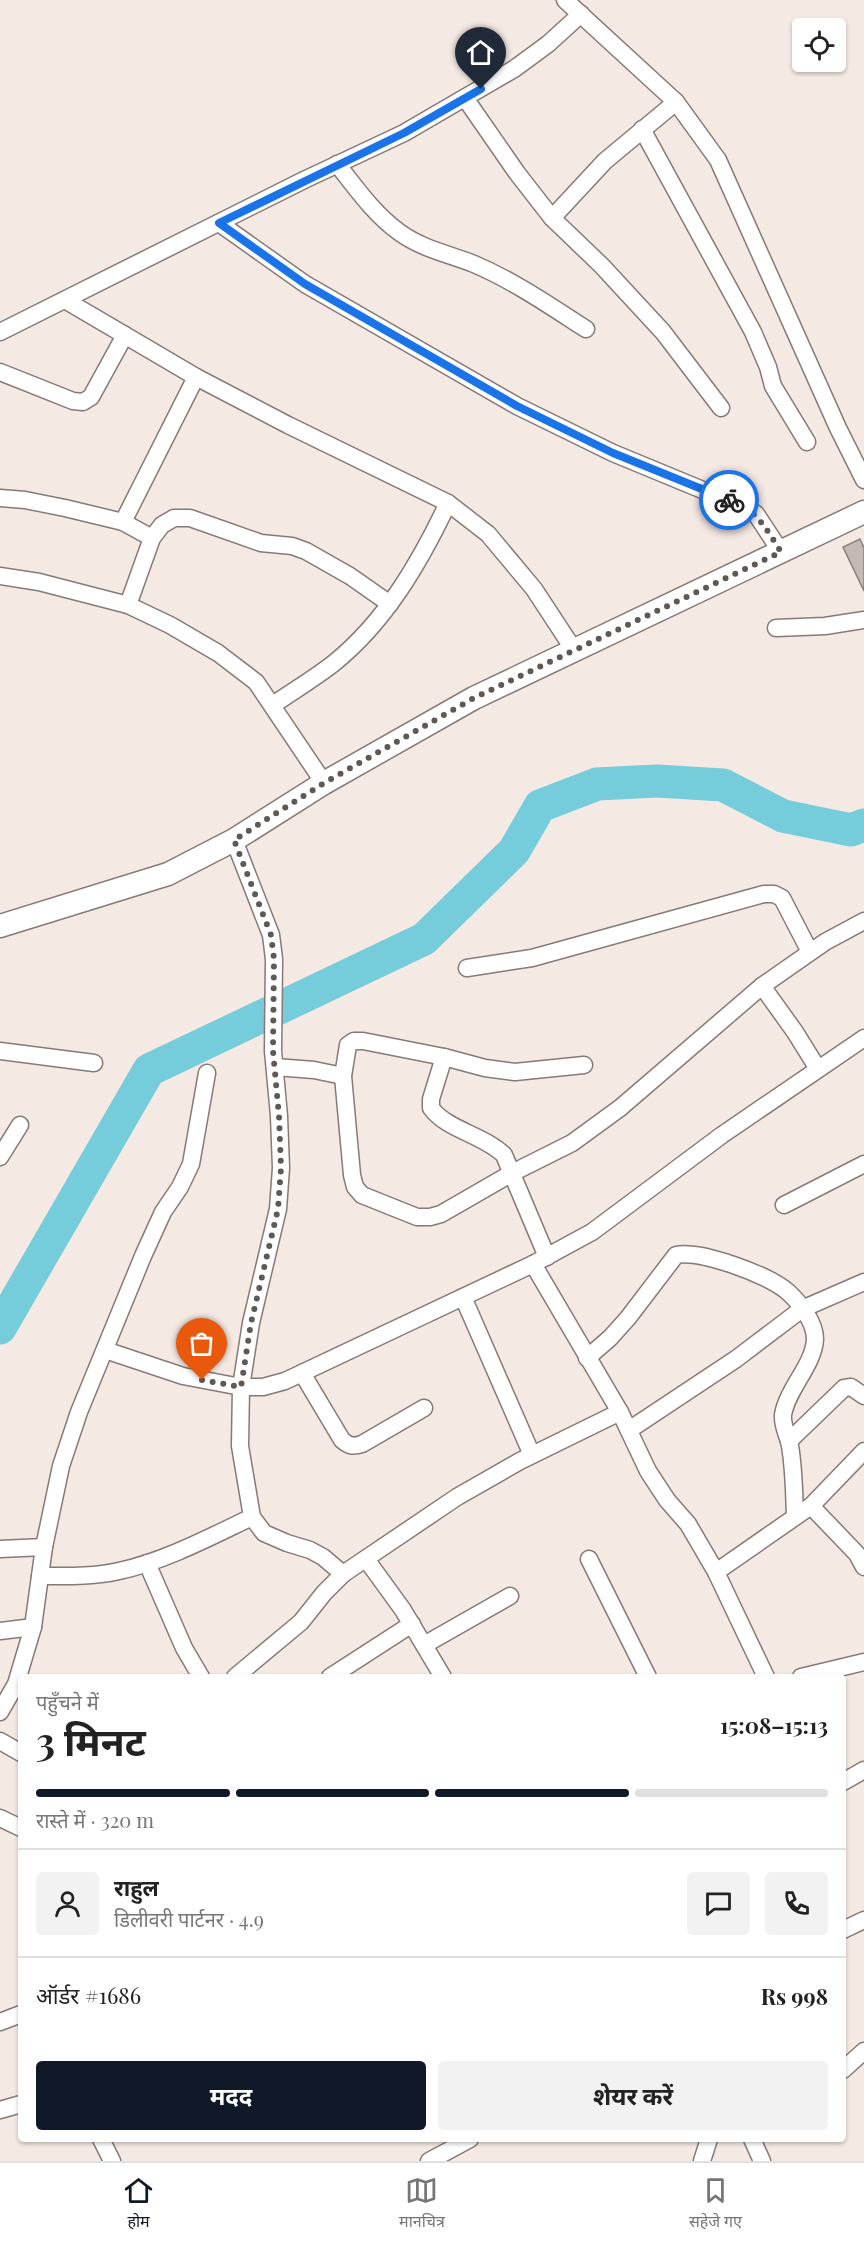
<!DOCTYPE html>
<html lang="hi">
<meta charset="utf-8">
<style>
:root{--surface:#fff;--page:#f2f2f2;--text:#222;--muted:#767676;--line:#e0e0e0;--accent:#111827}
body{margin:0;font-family:"Playfair Display","Noto Sans Devanagari",serif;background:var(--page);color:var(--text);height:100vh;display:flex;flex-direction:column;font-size:22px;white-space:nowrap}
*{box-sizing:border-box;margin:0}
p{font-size:20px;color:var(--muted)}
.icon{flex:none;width:33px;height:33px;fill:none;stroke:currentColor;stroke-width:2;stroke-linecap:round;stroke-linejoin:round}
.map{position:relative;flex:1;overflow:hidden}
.panel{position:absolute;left:18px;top:1674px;width:828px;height:468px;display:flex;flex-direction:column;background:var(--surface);border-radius:6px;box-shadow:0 2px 4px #0004}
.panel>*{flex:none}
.fabs{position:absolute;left:792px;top:18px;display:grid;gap:12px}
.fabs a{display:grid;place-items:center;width:54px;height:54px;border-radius:6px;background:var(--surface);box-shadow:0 2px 4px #0004;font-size:30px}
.pin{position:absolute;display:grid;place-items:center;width:51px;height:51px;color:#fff;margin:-62px -26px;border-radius:50% 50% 50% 0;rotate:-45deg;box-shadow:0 0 6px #0007}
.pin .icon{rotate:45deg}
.courier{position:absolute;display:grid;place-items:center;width:60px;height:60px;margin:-30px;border:4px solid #1a73e8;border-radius:50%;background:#fff;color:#222;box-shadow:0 2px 8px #0007}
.summary em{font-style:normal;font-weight:700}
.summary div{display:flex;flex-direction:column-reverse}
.summary{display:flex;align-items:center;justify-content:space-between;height:102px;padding:0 18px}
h1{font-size:39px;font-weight:700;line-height:45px}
.bar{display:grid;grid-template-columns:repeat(4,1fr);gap:9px 6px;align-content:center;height:72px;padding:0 18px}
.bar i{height:8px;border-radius:4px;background:var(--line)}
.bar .current{background:var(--accent)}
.bar p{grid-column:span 4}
.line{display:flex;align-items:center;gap:15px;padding:0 18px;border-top:2px solid var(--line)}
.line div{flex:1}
.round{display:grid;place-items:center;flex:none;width:63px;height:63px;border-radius:6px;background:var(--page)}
.button{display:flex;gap:12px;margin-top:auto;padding:12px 18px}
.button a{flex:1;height:69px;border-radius:6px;background:var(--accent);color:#fff;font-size:24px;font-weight:700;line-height:69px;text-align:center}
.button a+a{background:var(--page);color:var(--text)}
.dock{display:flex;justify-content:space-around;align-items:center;height:84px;border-top:2px solid var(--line);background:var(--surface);font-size:16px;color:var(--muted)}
.dock a{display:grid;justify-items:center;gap:3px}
.dock .current{color:var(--accent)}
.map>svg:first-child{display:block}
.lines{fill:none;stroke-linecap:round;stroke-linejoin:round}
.river{stroke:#75ccda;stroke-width:33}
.building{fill:#c4b9b4;stroke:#8c817d;stroke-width:1.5;filter:url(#shadow)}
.street-casing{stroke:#867a77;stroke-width:19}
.secondary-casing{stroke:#867a77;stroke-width:25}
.street{stroke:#fff;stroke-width:16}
.secondary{stroke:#fff;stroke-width:22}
.done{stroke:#5f5956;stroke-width:6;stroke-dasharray:0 10.8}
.route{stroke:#1a73e8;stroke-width:8}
</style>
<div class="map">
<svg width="864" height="2161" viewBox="0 0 864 2161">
<defs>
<filter id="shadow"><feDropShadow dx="3.5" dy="6" stdDeviation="0" flood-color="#0004"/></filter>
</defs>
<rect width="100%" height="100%" fill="#f5e9e4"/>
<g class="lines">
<polyline class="river" points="0,1328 149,1070 424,939 514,851 540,806 597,784 657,781 723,785 783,816 851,830 864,825"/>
</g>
<polygon class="building" points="860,539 864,548 864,591 843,547"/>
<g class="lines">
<g class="street-casing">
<g id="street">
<polyline points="565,0 676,102 718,160 838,428 864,480"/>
<polyline points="465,98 517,173 552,218 602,266 663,332 721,408"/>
<polyline points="642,129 753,332 768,367 773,386 807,442"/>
<path d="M337,164C356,188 374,214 399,232C422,249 449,254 474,264C514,281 550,306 586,329"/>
<polyline points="552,218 605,161 676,102"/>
<polyline points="219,223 305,284 517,406 613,453 705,491 741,504 756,514 781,552"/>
<polyline points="65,300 196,377 288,425 448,503 488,534 534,589 574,650"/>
<polyline points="0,332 304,180 404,133 514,69 548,44 581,14"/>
<polyline points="0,372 73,401 83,402 91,397 125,335"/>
<polyline points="0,498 25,500 65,508 123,522 152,538"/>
<polyline points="123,522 196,377"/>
<polyline points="0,576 39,582 128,605 170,625 218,653 256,682 324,783"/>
<polyline points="128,605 152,538 162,525 174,518 190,518 261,543 292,546 306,551 350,576 390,604"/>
<polyline points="776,628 825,626 864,620"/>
<path d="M273,705C293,691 315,678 334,663C386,621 420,562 448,503"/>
<polyline points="234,840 271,935 274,959 273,1051 279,1116 281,1168 278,1209 251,1323 241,1387 240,1446 252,1517 264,1533 287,1543 310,1550 323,1557 343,1574"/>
<polyline points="467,968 532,958 764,894 774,894 782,898 810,952"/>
<polyline points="762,986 795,1032 818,1069"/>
<polyline points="0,1051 94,1063"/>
<path d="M444,1057L431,1099V1108C447,1130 484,1135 504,1155L547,1257"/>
<polyline points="584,1065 515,1072 485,1068 444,1057 363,1041 354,1041 348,1045 343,1076 352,1175 355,1187 362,1195 417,1217 430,1217 441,1214 512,1173 572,1143 620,1108 762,986 825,942 864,921"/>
<polyline points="275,1067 314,1070 343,1076"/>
<polyline points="0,1157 20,1125"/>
<polyline points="784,1205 864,1164"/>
<polyline points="533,1264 620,1412 648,1471 667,1500 688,1524 716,1572 766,1677"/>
<polyline points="463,1297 532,1455"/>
<polyline points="105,1350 183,1376 241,1387 263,1387 285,1381 533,1264 592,1232 722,1135 864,1038"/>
<path d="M587,1358L610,1338L628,1318L676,1255C701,1250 769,1275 788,1292C800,1303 815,1322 815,1339C814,1365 787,1389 783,1415C782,1426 788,1435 790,1446C794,1469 794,1492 795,1515"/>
<path d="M302,1373L342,1440C349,1446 353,1447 362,1444L424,1408"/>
<polyline points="629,1430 736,1359 802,1309 864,1282"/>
<polyline points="789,1441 844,1388 851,1387 864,1396"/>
<polyline points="811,1506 857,1554 864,1567"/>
<polyline points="0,1549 44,1547"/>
<polyline points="366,1559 403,1610 443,1677"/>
<polyline points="589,1559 648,1677"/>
<polyline points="147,1563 184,1648 201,1677"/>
<polyline points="716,1572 811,1506 864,1451"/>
<path d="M40,1576C66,1576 93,1577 119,1571C165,1561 210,1537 252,1517"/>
<polyline points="0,1631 33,1627"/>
<polyline points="424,1645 510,1596"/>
<polyline points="235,1677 301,1622 324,1593 343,1574 457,1497 520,1461 620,1412"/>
<polyline points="330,1677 412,1624"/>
<polyline points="801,1677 864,1662"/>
<polyline points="0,1712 16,1684 33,1627 44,1547 61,1466 79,1412 143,1256 163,1212 180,1187 191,1164 207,1073"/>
<polyline points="0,1741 21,1753"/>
<polyline points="843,1782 864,1770"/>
<polyline points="0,1818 21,1828"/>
<polyline points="843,1930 864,1920"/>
<polyline points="0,2022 21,2014"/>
<polyline points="843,2070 864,2051"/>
<polyline points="0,2110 21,2104"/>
<polyline points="101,2139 112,2161"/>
<polyline points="752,2139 762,2161"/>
<polyline points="429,2161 470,2139"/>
<polyline points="702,2161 709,2139"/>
</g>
</g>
<g class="secondary-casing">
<polyline id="secondary" points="0,926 168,874 234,840 324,783 474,698 864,512"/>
</g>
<use href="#street" class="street"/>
<use href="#secondary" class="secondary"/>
</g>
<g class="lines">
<path class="done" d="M202,1380L241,1387L251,1323L278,1209L281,1168L279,1116L273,1051L274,959L271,935L234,840L324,783L474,698L781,552C766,529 757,509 729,500"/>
<polyline class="route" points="481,89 404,133 219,223 305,284 517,406 613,453 729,500"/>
</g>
</svg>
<div class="fabs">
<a><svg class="icon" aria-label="locate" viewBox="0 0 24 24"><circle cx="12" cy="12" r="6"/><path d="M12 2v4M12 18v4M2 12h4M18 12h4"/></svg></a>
</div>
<div class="pin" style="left:202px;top:1380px;background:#ea580c"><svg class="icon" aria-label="bag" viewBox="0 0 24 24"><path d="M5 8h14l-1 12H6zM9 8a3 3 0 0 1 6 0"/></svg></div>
<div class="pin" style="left:481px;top:89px;background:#1f2937"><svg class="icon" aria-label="home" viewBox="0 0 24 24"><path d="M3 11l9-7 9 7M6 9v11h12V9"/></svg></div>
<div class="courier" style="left:729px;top:500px"><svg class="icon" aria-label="bike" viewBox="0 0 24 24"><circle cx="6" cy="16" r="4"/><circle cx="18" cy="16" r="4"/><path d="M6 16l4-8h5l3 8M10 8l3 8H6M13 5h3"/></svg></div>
<section class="panel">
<div class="summary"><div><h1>3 मिनट</h1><p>पहुँचने में</p></div><em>15:08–15:13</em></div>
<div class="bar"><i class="current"></i><i class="current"></i><i class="current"></i><i></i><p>रास्ते में · 320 m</p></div>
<div class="line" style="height:108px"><a class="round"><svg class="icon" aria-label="person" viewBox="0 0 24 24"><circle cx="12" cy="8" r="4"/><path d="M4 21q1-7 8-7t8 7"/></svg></a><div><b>राहुल</b><p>डिलीवरी पार्टनर · 4.9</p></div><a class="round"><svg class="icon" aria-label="chat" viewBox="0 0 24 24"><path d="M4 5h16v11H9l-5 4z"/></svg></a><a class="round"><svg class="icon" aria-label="phone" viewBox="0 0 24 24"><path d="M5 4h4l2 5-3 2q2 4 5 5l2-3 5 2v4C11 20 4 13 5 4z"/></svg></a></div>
<div class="line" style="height:78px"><div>ऑर्डर #1686</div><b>Rs 998</b></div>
<div class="button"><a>मदद</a><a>शेयर करें</a></div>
</section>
</div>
<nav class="dock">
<a class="current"><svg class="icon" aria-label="home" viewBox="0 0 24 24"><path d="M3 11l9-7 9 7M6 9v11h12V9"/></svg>होम</a>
<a><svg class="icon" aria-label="map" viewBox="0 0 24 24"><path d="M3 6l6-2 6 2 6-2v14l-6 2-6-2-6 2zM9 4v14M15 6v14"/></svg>मानचित्र</a>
<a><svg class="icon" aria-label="saved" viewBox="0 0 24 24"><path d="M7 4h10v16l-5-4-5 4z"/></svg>सहेजे गए</a>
</nav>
